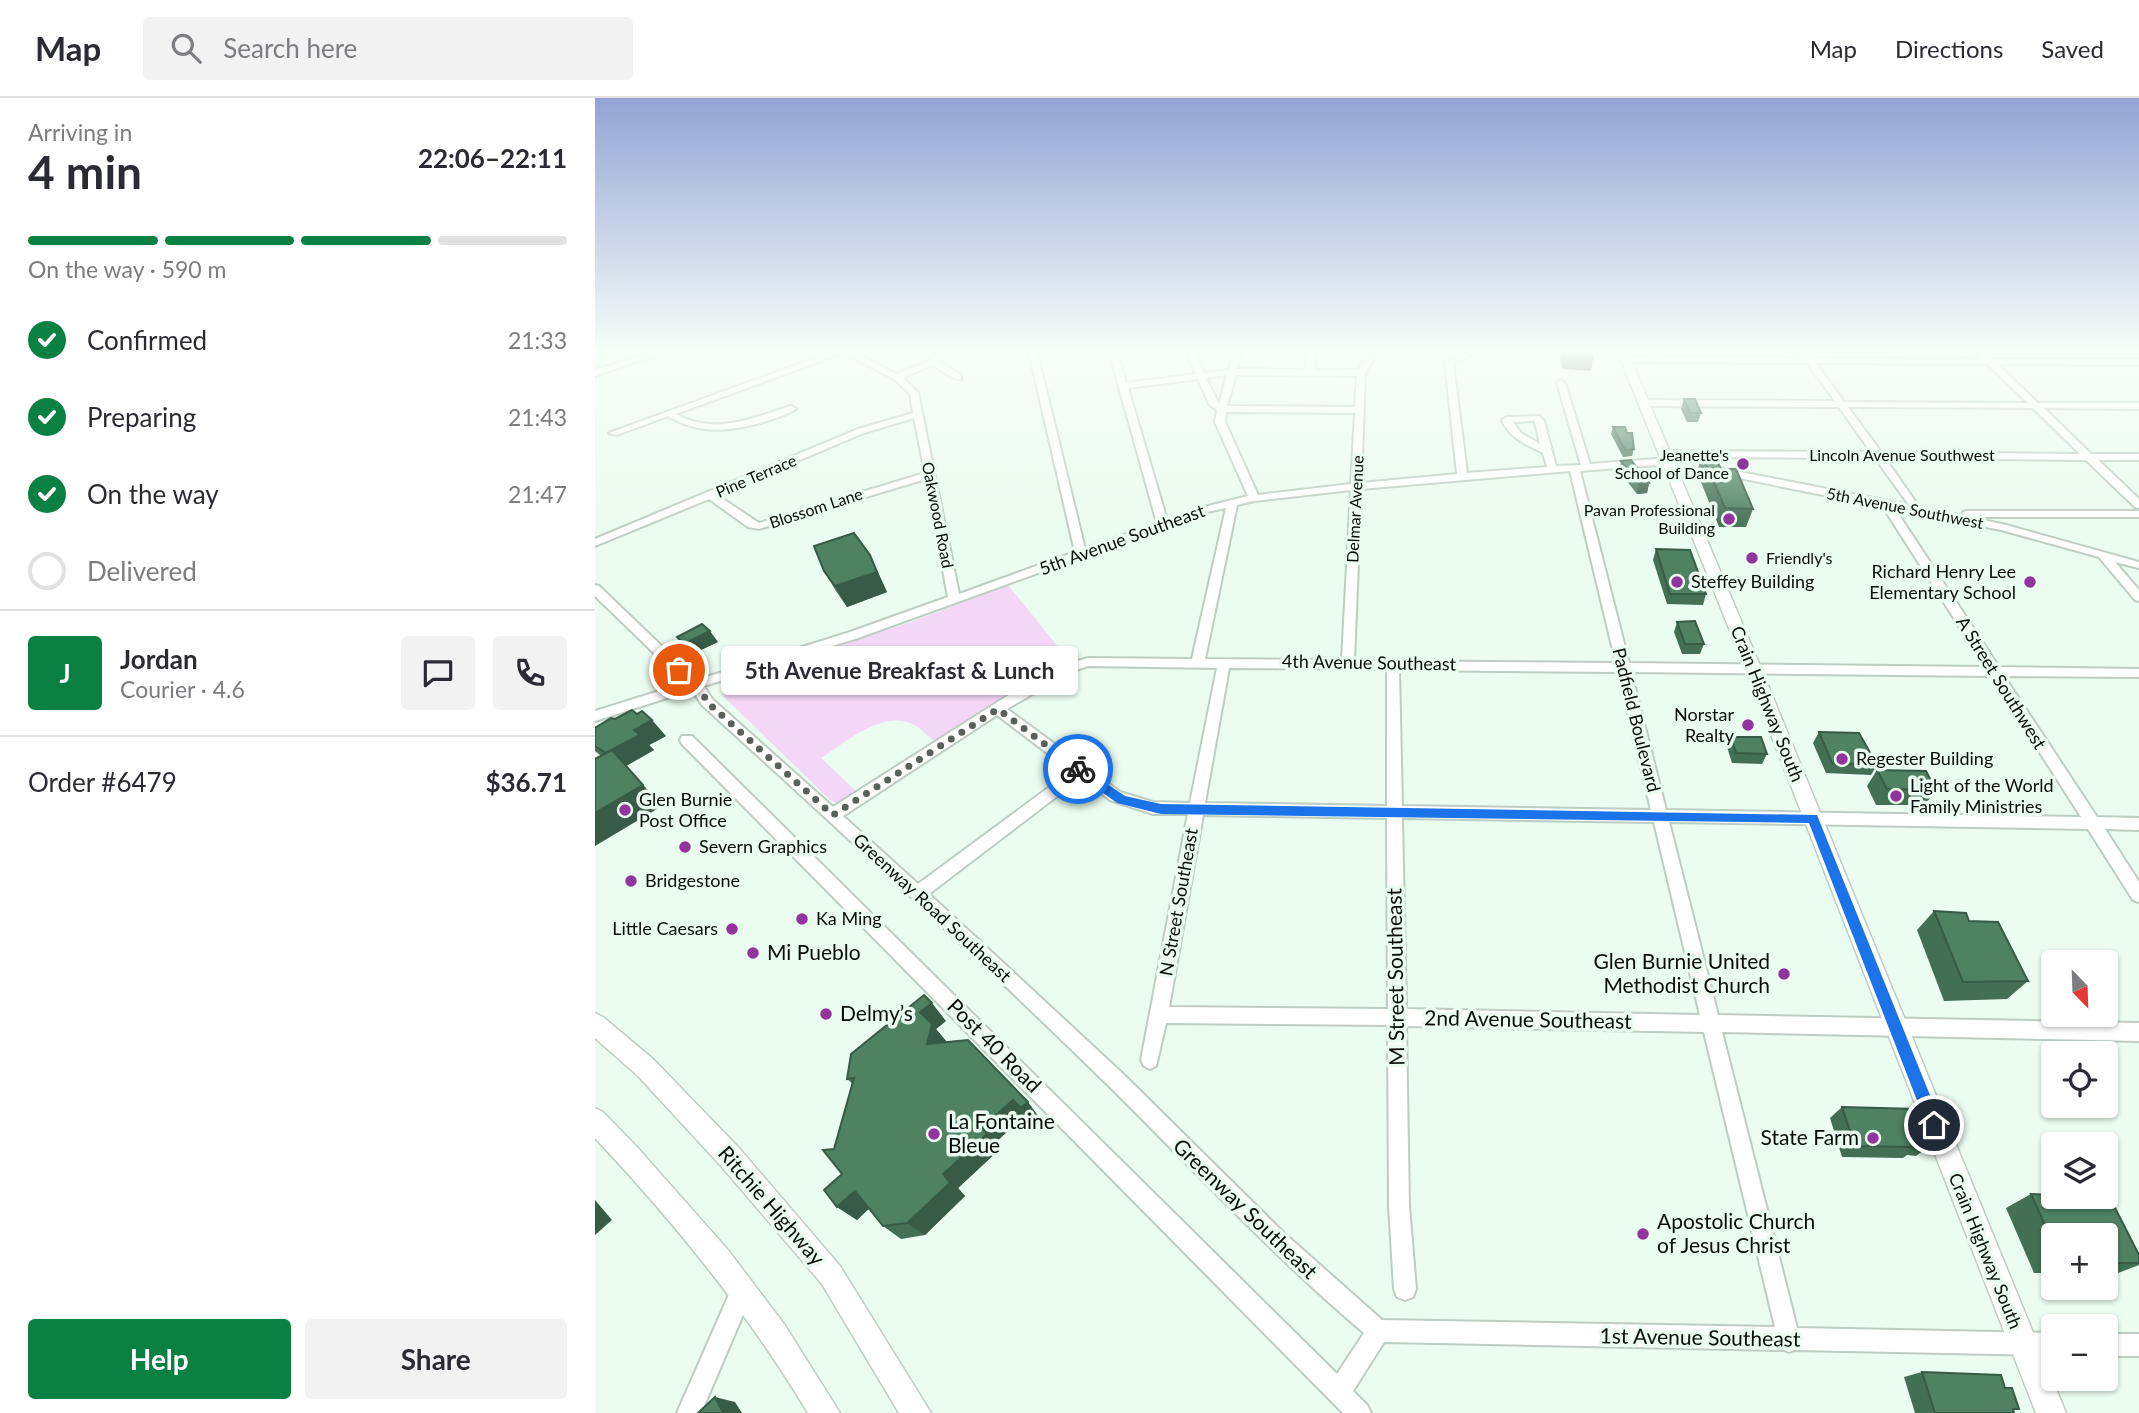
<!DOCTYPE html>
<meta charset="utf-8">
<style>
:root{--surface:#fff;--page:#f2f2f3;--text:#2b2b33;--muted:#7c7c81;--line:#e1e1e2;--accent:#0b8043}
body{margin:0;font-family:Lato,sans-serif;background:var(--page);color:var(--text);height:100vh;display:flex;flex-direction:column;font-size:26px;white-space:nowrap}
*{box-sizing:border-box;margin:0}
p{font-size:23px;color:var(--muted)}
.icon{flex:none;width:38px;height:38px;fill:none;stroke:currentColor;stroke-width:2;stroke-linecap:round;stroke-linejoin:round}
.map{position:relative;flex:1;overflow:hidden}
.side{display:flex;flex-direction:column;background:var(--surface);width:595px}
.side>*{flex:none}
.needle{width:46px;rotate:157deg}
.controls{position:absolute;left:1446px;top:852px;display:grid;gap:14px}
.controls a{display:grid;place-items:center;width:77px;height:77px;border-radius:7px;background:var(--surface);box-shadow:0 2px 5px #0004;font-size:35px}
.pin{position:absolute;display:grid;place-items:center;width:60px;height:60px;color:#fff;margin:-30px;border:4px solid #fff;border-radius:50%;box-shadow:0 2px 7px #0007}
.courier{position:absolute;display:grid;place-items:center;width:70px;height:70px;margin:-35px;border:5px solid #1a73e8;border-radius:50%;background:#fff;color:#222;box-shadow:0 2px 9px #0007}
.bubble{position:absolute;height:49px;border-radius:7px;background:var(--surface);box-shadow:0 2px 5px #0004;font-size:23px;font-weight:700;line-height:49px;text-align:center}
.head em{font-style:normal;font-weight:700}
.head div{display:flex;flex-direction:column-reverse}
.head{display:flex;align-items:center;justify-content:space-between;height:119px;padding:0 28px}
h1{font-size:46px;font-weight:700;line-height:52px}
.bar{display:grid;grid-template-columns:repeat(4,1fr);gap:10px 7px;align-content:center;height:84px;padding:0 28px}
.bar i{height:9px;border-radius:5px;background:var(--line)}
.bar .selected{background:var(--accent)}
.bar p{grid-column:span 4}
.line{display:flex;align-items:center;gap:18px;padding:0 28px;border-top:2px solid var(--line)}
.line div{flex:1}
.round{display:grid;place-items:center;flex:none;width:74px;height:74px;border-radius:7px;background:var(--page)}
ol{padding:0 28px;list-style:none}
li{display:flex;align-items:center;gap:21px;height:77px}
li p{margin-inline-start:auto}
li .icon{padding:7px;border-radius:50%;background:var(--accent);color:#fff;stroke-width:4}
li:last-child{color:var(--muted)}
li i{width:38px;height:38px;border:4px solid var(--line);border-radius:50%}
.cta{display:flex;gap:14px;margin-top:auto;padding:14px 28px}
.cta a{flex:1;height:80px;border-radius:7px;background:var(--accent);color:#fff;font-size:28px;font-weight:700;line-height:80px;text-align:center}
.cta a+a{background:var(--page);color:var(--text)}
header{display:flex;align-items:center;gap:42px;box-sizing:border-box;height:98px;padding:0 35px;background:var(--surface);border-bottom:2px solid var(--line)}
header strong{font-size:33px}
nav{display:flex;gap:38px;margin-inline-start:auto;font-size:24px}
.search{width:490px;height:63px;background:var(--page);display:flex;align-items:center;gap:18px;box-sizing:border-box;padding:0 24px;border-radius:7px;color:var(--muted);font-size:26px}
main{display:flex;flex:1;min-height:0}
.map>svg:first-child{display:block}
.green{fill:#f4d6f7}
.lines{fill:none;stroke-linecap:round;stroke-linejoin:round}
.minor-casing{stroke:#bdcdc1;stroke-width:4}
.major-casing{stroke:#bdcdc1;stroke-width:3}
.minor{fill:#fff;fill-rule:evenodd}
.major{fill:#fff;fill-rule:evenodd}
.wall{fill:#437053}
.shaded-wall{fill:#375b44}
.building{fill:#4e8261;stroke:#375b44;stroke-width:2}
.route{fill:#1a73e8}
.done{stroke:#57615a;stroke-width:7;stroke-dasharray:0 12.6}
.poi-dot{fill:#92349d;stroke:#ebfcf0;stroke-width:2.5}
.labels{text-anchor:middle;stroke-width:7;stroke-linejoin:round;paint-order:stroke}
.far-poi-label{font-size:16px;fill:#080d09;stroke:#ebfcf0;text-anchor:end}
.far-street-label{font-size:16px;fill:#080d09;stroke:#ebfcf0}
.street-label{font-size:18px;fill:#080d09;stroke:#ebfcf0}
.poi-label{font-size:18px;fill:#080d09;stroke:#ebfcf0;text-anchor:start}
.near-poi-label{font-size:21px;fill:#080d09;stroke:#ebfcf0;text-anchor:start}
.near-street-label{font-size:21px;fill:#080d09;stroke:#ebfcf0}
</style>
<header>
<strong>Map</strong>
<div class="search"><svg class="icon" aria-label="search" viewBox="0 0 24 24"><circle cx="10" cy="10" r="6"/><path d="M15 15l6 6"/></svg>Search here</div>
<nav><a>Map</a><a>Directions</a><a>Saved</a></nav>
</header>
<main>
<section class="side">
<div class="head"><div><h1>4 min</h1><p>Arriving in</p></div><em>22:06–22:11</em></div>
<div class="bar"><i class="selected"></i><i class="selected"></i><i class="selected"></i><i></i><p>On the way · 590 m</p></div>
<ol>
<li><svg class="icon" aria-label="check" viewBox="0 0 24 24"><path d="M5 12l5 5 9-10"/></svg>Confirmed<p>21:33</p></li>
<li><svg class="icon" aria-label="check" viewBox="0 0 24 24"><path d="M5 12l5 5 9-10"/></svg>Preparing<p>21:43</p></li>
<li><svg class="icon" aria-label="check" viewBox="0 0 24 24"><path d="M5 12l5 5 9-10"/></svg>On the way<p>21:47</p></li>
<li><i></i>Delivered</li>
</ol>
<div class="line" style="height:126px"><b class="round" style="background:var(--accent);color:#fff">J</b><div><b>Jordan</b><p>Courier · 4.6</p></div><a class="round"><svg class="icon" aria-label="chat" viewBox="0 0 24 24"><path d="M4 5h16v11H9l-5 4z"/></svg></a><a class="round"><svg class="icon" aria-label="phone" viewBox="0 0 24 24"><path d="M5 4h4l2 5-3 2q2 4 5 5l2-3 5 2v4C11 20 4 13 5 4z"/></svg></a></div>
<div class="line" style="height:91px"><div>Order #6479</div><b>$36.71</b></div>
<div class="cta"><a>Help</a><a>Share</a></div>
</section>
<div class="map">
<svg width="1544" height="1315" viewBox="0 0 1544 1315">
<rect width="100%" height="100%" fill="#ebfcf0"/>
<path class="green" d="M413,487L473,561L339,643C331,637 322,626 312,624C283,615 248,646 226,660L262,694L242,705L236,703L128,598L134,587L144,581L319,523Z"/>
<g class="lines">
<g class="minor-casing">
<g id="minor">
<polygon points="69,250 81,250 0,278 0,272"/>
<path d="M241,250H251L302,276L335,262L347,250H355L343,263L366,277V281H360L337,267L308,280L323,295L364,496L480,454L433,250H441L490,451L562,425L513,250H521L531,285L601,276L590,250H598L609,275L634,272L640,250H648L642,271L710,272L713,250H721L719,272H763L773,258H779L780,260L770,275L766,385L862,376L850,264L871,255L875,257L874,259L858,265L872,375L952,369L948,355C932,347 914,340 907,322L912,319L944,318L949,323L961,368L986,367L962,285L966,282L970,285L995,366L1074,360L1314,407L1280,360L1071,359L1066,356L1071,353L1276,354L1244,309L1049,308L1045,305L1049,302L1240,303L1212,265L1031,264L1027,261L1031,258L1209,260L1202,250H1210L1217,260L1387,261L1377,250H1386L1397,261H1544V267L1402,266L1443,305H1544V311L1449,310L1496,356H1544V362H1503L1544,401V410L1540,409L1491,362L1290,360L1324,409L1368,418V414L1372,413H1544V419H1374L1411,427L1544,464V470L1520,464L1544,492V503L1540,502L1504,459L1406,432L1300,411L1404,569L1544,571V579L1409,578L1502,719L1544,720V732L1510,731L1544,784V804L1538,802L1493,731L1074,724L1123,917L1544,925V943L1127,934L1202,1230L1458,1235V1257L1199,1252L1194,1254L1189,1252L789,1244L758,1293L772,1307L776,1315H748L87,646L85,642L87,638H97L742,1276L769,1235C678,1158 598,1071 514,988C381,858 245,732 107,607L97,592L0,623V613L90,585L0,498V487L4,488L102,582L255,534L353,499L331,381L164,431L153,429L114,401L0,448V441L263,331L318,315L315,296L299,281L248,255L81,316C120,338 157,320 196,308L201,311C193,316 184,319 175,322C140,333 106,338 73,318L22,337L14,335L242,252ZM1221,265L1392,266L1433,305L1249,304ZM632,277L624,306L611,280ZM641,277L762,278L760,309L632,308ZM603,281L614,306L622,312L620,324L653,398L605,410L572,422L533,290ZM1253,309L1438,310L1485,356L1286,354ZM631,314L760,315L756,386L663,397L630,324ZM319,320L330,375L164,425L122,397L269,335ZM939,323L940,324L945,346L926,335L918,324ZM1074,366L1288,409L1390,569L1034,565L985,373ZM975,373L1021,565L759,563L766,391ZM756,392L747,562L610,561L642,407L659,403ZM631,410L597,561L493,560L465,568L431,586L238,709L117,601L109,588L263,540L612,414ZM493,568L622,570L595,705L558,704L525,694L412,611L475,574ZM634,570L792,571V708L610,705ZM804,572L1023,574L1056,712L807,708ZM1036,574L1396,578L1486,719L1071,712ZM402,617L476,673L323,786L248,718ZM486,680L515,702L558,716H593L546,962L549,968L555,971L561,968L571,925L793,927L794,1108L799,1191L802,1199L810,1202L818,1199L821,1191L814,1108L811,928L1109,934L1180,1229L787,1222L689,1135L527,975L334,796ZM608,717L792,720L793,911L574,909ZM807,720L1059,724L1105,917L811,911Z"/>
<polygon points="148,1180 156,1183 159,1191 106,1315 82,1315 140,1183"/>
<rect x="1510" y="1236" width="34" height="22"/>
</g>
</g>
<g class="major-casing">
<g id="major">
<polygon points="1021,250 1031,250 1166,570 1471,1315 1441,1315 1150,570"/>
<polygon points="0,915 8,919 59,962 144,1050 245,1168 336,1315 304,1315 227,1186 126,1068 43,978 0,940"/>
<path d="M0,1010L8,1014L41,1048L133,1152L189,1226L245,1315H213C153,1215 80,1125 0,1040Z"/>
</g>
</g>
<use href="#minor" class="minor"/>
<use href="#major" class="major"/>
</g>
<g class="wall">
<polygon points="966,250 998,261 996,273 968,271 965,260"/>
<polygon points="1089,301 1106,315 1103,324 1092,324 1086,311"/>
<polygon points="1018,329 1039,351 1037,358 1028,359 1016,336"/>
<polygon points="1107,357 1126,371 1158,411 1151,429 1124,429 1102,374"/>
<polygon points="1026,363 1054,385 1052,395 1042,396 1024,373"/>
<polygon points="1061,451 1111,496 1108,507 1072,506 1058,462"/>
<polygon points="275,457 292,494 252,509 241,493 229,473"/>
<polygon points="1082,524 1109,546 1105,556 1087,556 1079,534"/>
<polygon points="82,539 123,544 97,556 90,549"/>
<polygon points="0,630 71,638 54,647 59,652 31,668 67,708 0,653"/>
<polygon points="1224,634 1282,667 1276,677 1231,675 1218,645"/>
<polygon points="1136,639 1172,656 1167,666 1137,665 1132,649"/>
<polygon points="1282,672 1341,692 1330,707 1281,707 1272,688"/>
<polygon points="1339,813 1374,823 1433,883 1412,901 1349,903 1322,832"/>
<polygon points="351,923 341,931 351,943 444,1019 438,1026 430,1017 400,1045 405,1051 363,1090 370,1098 330,1137 306,1141 288,1128 274,1110 262,1122 242,1109 247,1076 239,1051 258,986 252,981"/>
<polygon points="1247,1009 1336,1047 1321,1058 1312,1057 1308,1060 1247,1059 1235,1020"/>
<polygon points="1436,1096 1458,1097 1458,1099 1510,1099 1510,1098 1514,1098 1544,1157 1544,1167 1518,1177 1510,1176 1510,1138 1458,1138 1458,1175 1439,1175 1411,1110"/>
<polygon points="1327,1274 1410,1290 1424,1311 1418,1312 1419,1315 1320,1315 1309,1279"/>
</g>
<g class="shaded-wall">
<polygon points="1054,385 1052,395 1042,396 1044,386"/>
<polygon points="275,457 292,494 252,509 240,488"/>
<polygon points="115,533 123,544 97,556 89,546"/>
<polygon points="57,622 71,638 54,647 59,652 31,668 67,708 0,748 0,715 11,656 39,632"/>
<polygon points="337,905 351,923 341,931 351,943 332,946 325,914"/>
<polygon points="418,1002 430,1017 400,1045 387,1030"/>
<polygon points="433,1004 444,1019 438,1026 426,1010"/>
<polygon points="392,1036 405,1051 363,1090 370,1098 330,1137 312,1125 348,1076"/>
<polygon points="260,1093 279,1106 262,1122 242,1109"/>
<polygon points="0,1102 17,1122 0,1137"/>
<polygon points="120,1299 140,1304 147,1315 128,1315"/>
</g>
<g class="building">
<polygon points="967,250 994,250 998,261 970,260"/>
<polygon points="1089,301 1100,301 1106,315 1095,315"/>
<polygon points="1018,329 1030,329 1032,335 1037,335 1039,351 1030,352"/>
<polygon points="1107,357 1120,359 1126,371 1141,371 1158,411 1130,410"/>
<polygon points="1036,362 1054,385 1044,386 1026,363"/>
<polygon points="259,435 275,457 282,474 240,488 229,473 219,448"/>
<polygon points="1061,451 1095,452 1111,496 1075,496"/>
<polygon points="1100,523 1109,546 1090,546 1082,524"/>
<polygon points="107,526 115,533 89,546 82,539"/>
<polygon points="37,612 42,616 47,613 57,622 39,632 45,637 11,655 0,648 0,630 16,620 20,621"/>
<polygon points="1224,634 1264,635 1282,667 1237,665"/>
<polygon points="1136,639 1166,639 1172,656 1141,655"/>
<polygon points="17,652 48,687 0,715 0,661"/>
<polygon points="1282,672 1331,673 1341,692 1292,691"/>
<polygon points="1339,813 1371,815 1374,823 1403,824 1433,883 1368,884"/>
<polygon points="329,897 337,905 325,914 337,926 332,946 373,942 433,1004 426,1010 418,1002 387,1030 392,1036 348,1076 355,1085 312,1125 288,1128 260,1093 242,1109 229,1092 247,1076 228,1052 239,1051 259,980 252,981 256,956"/>
<polygon points="1247,1009 1322,1011 1336,1047 1321,1046 1322,1049 1260,1048"/>
<polygon points="1436,1096 1458,1097 1458,1099 1510,1099 1510,1098 1514,1098 1544,1157 1544,1165 1510,1165 1510,1138 1458,1138 1458,1145"/>
<polygon points="1327,1274 1406,1277 1410,1290 1417,1290 1424,1311 1418,1311 1419,1315 1340,1315"/>
<polygon points="120,1299 128,1315 103,1315"/>
</g>
<linearGradient id="sky" x2="0" y2="1"><stop stop-color="#93a4d5"/><stop offset="0.58" stop-color="#f6fef8"/><stop offset="1" stop-color="#f6fef8" stop-opacity="0"/></linearGradient>
<rect width="1544" height="434" fill="url(#sky)"/>
<polygon class="route" points="483,666 530,698 566,706 1222,717 1347,1027 1345,1033 1334,1033 1214,725 566,716 522,705 479,674 479,668"/>
<g class="lines">
<polyline class="done" points="84,572 107,594 112,604 238,717 403,611 483,671"/>
</g>
<g class="poi-dot">
<circle cx="1148" cy="366" r="7"/>
<circle cx="1134" cy="421" r="7"/>
<circle cx="1157" cy="460" r="7"/>
<circle cx="1082" cy="484" r="7"/>
<circle cx="1435" cy="484" r="7"/>
<circle cx="1153" cy="627" r="7"/>
<circle cx="1247" cy="661" r="7"/>
<circle cx="1301" cy="698" r="7"/>
<circle cx="30" cy="712" r="7"/>
<circle cx="90" cy="749" r="7"/>
<circle cx="36" cy="783" r="7"/>
<circle cx="207" cy="821" r="7"/>
<circle cx="137" cy="831" r="7"/>
<circle cx="158" cy="855" r="7"/>
<circle cx="1189" cy="876" r="7"/>
<circle cx="231" cy="916" r="7"/>
<circle cx="339" cy="1036" r="7"/>
<circle cx="1278" cy="1040" r="7"/>
<circle cx="1048" cy="1136" r="7"/>
</g>
<g class="labels">
<g class="far-poi-label">
<text x="1134" y="363">Jeanette's<tspan x="1134" dy="18">School of Dance</tspan></text>
<text x="1120" y="418">Pavan Professional<tspan x="1120" dy="18">Building</tspan></text>
<text x="1171" y="466" text-anchor="start">Friendly's</text>
</g>
<g class="far-street-label">
<text x="1307" y="363">Lincoln Avenue Southwest</text>
<text transform="translate(161 378) rotate(-23)" y="6">Pine Terrace</text>
<text transform="translate(221 410) rotate(-18)" y="6">Blossom Lane</text>
<text transform="translate(1310 410) rotate(11)" y="6">5th Avenue Southwest</text>
<text transform="translate(760 411) rotate(-87)" y="6">Delmar Avenue</text>
<text transform="translate(343 417) rotate(79)" y="6">Oakwood Road</text>
</g>
<g class="street-label">
<text transform="translate(527 442) rotate(-20)" y="6">5th Avenue Southeast</text>
<text transform="translate(774 565) rotate(1)" y="6">4th Avenue Southeast</text>
<text transform="translate(1406 585) rotate(58)" y="6">A Street Southwest</text>
<text transform="translate(1172 606) rotate(68)" y="6">Crain Highway South</text>
<text transform="translate(1041 622) rotate(76)" y="6">Padfield Boulevard</text>
<text transform="translate(584 804) rotate(-80)" y="6">N Street Southeast</text>
<text transform="translate(337 810) rotate(43)" y="6">Greenway Road Southeast</text>
<text transform="translate(1390 1153) rotate(68)" y="6">Crain Highway South</text>
</g>
<g class="poi-label">
<text x="1421" y="480" text-anchor="end">Richard Henry Lee<tspan x="1421" dy="21">Elementary School</tspan></text>
<text x="1096" y="490">Steffey Building</text>
<text x="1139" y="623" text-anchor="end">Norstar<tspan x="1139" dy="21">Realty</tspan></text>
<text x="1261" y="667">Regester Building</text>
<text x="1315" y="694">Light of the World<tspan x="1315" dy="21">Family Ministries</tspan></text>
<text x="44" y="708">Glen Burnie<tspan x="44" dy="21">Post Office</tspan></text>
<text x="104" y="755">Severn Graphics</text>
<text x="50" y="789">Bridgestone</text>
<text x="221" y="827">Ka Ming</text>
<text x="123" y="837" text-anchor="end">Little Caesars</text>
</g>
<g class="near-poi-label">
<text x="172" y="862">Mi Pueblo</text>
<text x="1175" y="871" text-anchor="end">Glen Burnie United<tspan x="1175" dy="24">Methodist Church</tspan></text>
<text x="245" y="923">Delmy’s</text>
<text x="353" y="1031">La Fontaine<tspan x="353" dy="24">Bleue</tspan></text>
<text x="1264" y="1047" text-anchor="end">State Farm</text>
<text x="1062" y="1131">Apostolic Church<tspan x="1062" dy="24">of Jesus Christ</tspan></text>
</g>
<g class="near-street-label">
<text transform="translate(801 879) rotate(-91)" y="7">M Street Southeast</text>
<text transform="translate(933 922) rotate(1)" y="7">2nd Avenue Southeast</text>
<text transform="translate(399 948) rotate(45)" y="7">Post 40 Road</text>
<text transform="translate(176 1108) rotate(49)" y="7">Ritchie Highway</text>
<text transform="translate(650 1111) rotate(44)" y="7">Greenway Southeast</text>
<text transform="translate(1105 1240) rotate(1)" y="7">1st Avenue Southeast</text>
</g>
</g>
</svg>
<div class="controls">
<a><svg class="needle" viewBox="-14 -14 28 28"><path d="M0-13l5 13h-10z" fill="#e53935"/><path d="M0 13l5-13h-10z" fill="#7c7c81"/></svg></a>
<a><svg class="icon" aria-label="locate" viewBox="0 0 24 24"><circle cx="12" cy="12" r="6"/><path d="M12 2v4M12 18v4M2 12h4M18 12h4"/></svg></a>
<a><svg class="icon" aria-label="layers" viewBox="0 0 24 24"><path d="M12 4l9 5-9 5-9-5zM3 14l9 5 9-5"/></svg></a>
<a>+</a>
<a>−</a>
</div>
<div class="pin" style="left:84px;top:572px;background:#ea580c"><svg class="icon" aria-label="bag" viewBox="0 0 24 24"><path d="M5 8h14l-1 12H6zM9 8a3 3 0 0 1 6 0"/></svg></div>
<div class="pin" style="left:1339px;top:1027px;background:#1f2937"><svg class="icon" aria-label="home" viewBox="0 0 24 24"><path d="M3 11l9-7 9 7M6 9v11h12V9"/></svg></div>
<div class="courier" style="left:483px;top:671px"><svg class="icon" aria-label="bike" viewBox="0 0 24 24"><circle cx="6" cy="16" r="4"/><circle cx="18" cy="16" r="4"/><path d="M6 16l4-8h5l3 8M10 8l3 8H6M13 5h3"/></svg></div>
<div class="bubble" style="left:126px;top:548px;width:357px">5th Avenue Breakfast &amp; Lunch</div>
</div>
</main>
